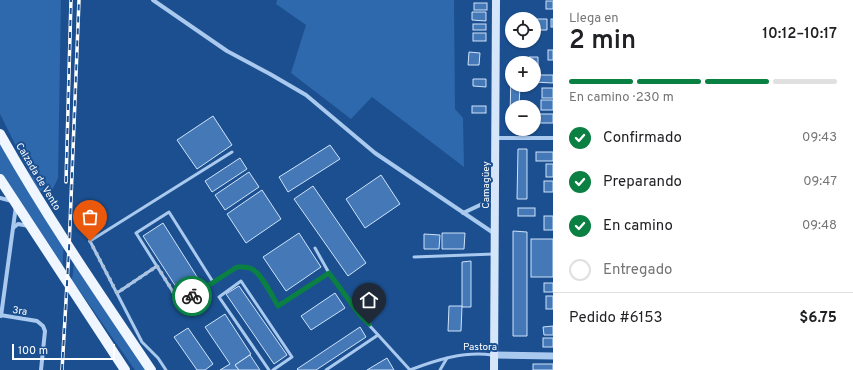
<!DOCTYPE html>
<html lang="es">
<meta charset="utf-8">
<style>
:root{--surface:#fff;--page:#f6f6f6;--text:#202124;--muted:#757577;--line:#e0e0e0;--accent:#0b8043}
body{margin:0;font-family:Overpass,sans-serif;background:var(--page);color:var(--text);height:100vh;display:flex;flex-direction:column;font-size:15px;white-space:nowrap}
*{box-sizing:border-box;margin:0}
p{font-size:13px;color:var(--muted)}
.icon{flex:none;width:22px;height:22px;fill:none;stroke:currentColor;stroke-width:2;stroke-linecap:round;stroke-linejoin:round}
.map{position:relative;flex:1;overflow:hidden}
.sheet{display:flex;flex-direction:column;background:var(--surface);width:300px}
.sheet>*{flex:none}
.tools{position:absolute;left:505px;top:12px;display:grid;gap:8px}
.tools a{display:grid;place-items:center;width:36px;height:36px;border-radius:50%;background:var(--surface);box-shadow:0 1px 3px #0004;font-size:20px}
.scale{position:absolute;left:12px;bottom:10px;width:103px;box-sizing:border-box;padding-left:4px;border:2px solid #fff;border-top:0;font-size:11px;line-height:14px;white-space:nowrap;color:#fff;-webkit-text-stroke:3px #1b4f8f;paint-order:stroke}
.pin{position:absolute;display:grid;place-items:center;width:34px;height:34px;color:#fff;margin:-41px -17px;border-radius:50% 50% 50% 0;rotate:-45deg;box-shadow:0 0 4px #0007}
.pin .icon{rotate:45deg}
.courier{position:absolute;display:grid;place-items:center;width:40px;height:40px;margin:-20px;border:3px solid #0b8043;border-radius:50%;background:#fff;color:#222;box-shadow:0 1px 5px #0007}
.overview em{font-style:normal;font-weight:600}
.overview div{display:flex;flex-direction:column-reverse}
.overview{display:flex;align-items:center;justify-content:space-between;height:68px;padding:0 16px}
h1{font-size:26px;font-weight:600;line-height:30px}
.bar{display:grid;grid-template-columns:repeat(4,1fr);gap:6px 4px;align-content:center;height:48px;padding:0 16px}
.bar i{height:5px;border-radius:3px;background:var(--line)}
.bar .on{background:var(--accent)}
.bar p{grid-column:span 4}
.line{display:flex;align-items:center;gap:10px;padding:0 16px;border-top:1px solid var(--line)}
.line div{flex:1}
ol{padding:0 16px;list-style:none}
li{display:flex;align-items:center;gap:12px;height:44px}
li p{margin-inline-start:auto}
li .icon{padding:4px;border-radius:50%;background:var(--accent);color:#fff;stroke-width:4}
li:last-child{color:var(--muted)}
li i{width:22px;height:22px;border:2px solid var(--line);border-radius:50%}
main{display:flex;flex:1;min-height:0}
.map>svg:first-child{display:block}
.green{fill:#2e69ad}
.building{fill:#4478b7;stroke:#cfe3fa}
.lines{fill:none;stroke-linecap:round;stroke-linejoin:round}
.service{stroke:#a9c9ee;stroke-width:3}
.minor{stroke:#a9c9ee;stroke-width:4}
.tertiary{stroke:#a9c9ee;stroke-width:7}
.secondary{stroke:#d6e6fa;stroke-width:8}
.primary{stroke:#f0f6ff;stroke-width:10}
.rail-casing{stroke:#fff;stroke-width:3.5}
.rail{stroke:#1b4f8f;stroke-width:2;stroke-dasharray:6;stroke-linecap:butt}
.done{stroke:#afc1d8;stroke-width:4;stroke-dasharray:0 7.2}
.route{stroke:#0b8043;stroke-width:5}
.labels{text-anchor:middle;stroke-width:4;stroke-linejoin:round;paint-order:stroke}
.street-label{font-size:10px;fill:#fff;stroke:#1b4f8f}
</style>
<main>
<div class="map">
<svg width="553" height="370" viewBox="0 0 553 370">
<rect width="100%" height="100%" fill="#1b4f8f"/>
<g class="green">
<polygon points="0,0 61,0 58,178 50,195 38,190 0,114"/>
<polygon points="277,0 454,0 455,109 463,118 464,167 372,97 351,119 291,73 306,25 276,4"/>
<polygon points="0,134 64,240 62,275 0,179"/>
<polygon points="74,264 146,370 135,370 72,280"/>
</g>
<g class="building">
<rect x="546" y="1" width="7" height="8"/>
<rect x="474" y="3" width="13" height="7"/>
<polygon points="472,12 486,12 486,21 472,20"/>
<polygon points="514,19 547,19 547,30 534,30 534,19"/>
<rect x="551" y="19" width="2" height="8"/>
<rect x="473" y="24" width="13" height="6"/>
<rect x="473" y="33" width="13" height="8"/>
<rect x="548" y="50" width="5" height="10"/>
<polygon points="469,52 480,53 479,65 468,65"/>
<polygon points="529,57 538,57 538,66 534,66 534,63 529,63"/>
<polygon points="511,70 512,85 520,85 519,107 512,107 512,119 510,119"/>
<polygon points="534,75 553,75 553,83 534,82"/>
<polygon points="473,79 486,79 486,87 473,86"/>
<rect x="542" y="88" width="11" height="10"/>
<rect x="541" y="100" width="12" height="10"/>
<rect x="472" y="106" width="14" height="7"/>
<rect x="539" y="114" width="14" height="9"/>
<polygon points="213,116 232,145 197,169 177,140"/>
<polygon points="330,145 340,159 288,192 279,177"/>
<polygon points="518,149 527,149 527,199 517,199"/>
<rect x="536" y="152" width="17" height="9"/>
<polygon points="240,158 247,169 212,192 205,181"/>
<rect x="546" y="164" width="7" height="13"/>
<polygon points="249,172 259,187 225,210 215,195"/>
<polygon points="381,175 400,204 365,228 346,199"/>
<rect x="544" y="181" width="9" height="11"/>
<polygon points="313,186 366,263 348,276 294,199"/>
<polygon points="262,190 281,219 246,243 227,214"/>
<rect x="518" y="208" width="17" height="8"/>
<rect x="544" y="216" width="9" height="14"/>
<polygon points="163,223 201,283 182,296 143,236"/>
<polygon points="513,231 527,232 527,336 513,336"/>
<polygon points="299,233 321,267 286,291 263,257"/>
<polygon points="442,233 465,233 464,249 442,249"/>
<polygon points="424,234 440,235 439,249 424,249"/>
<rect x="531" y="239" width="22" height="38"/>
<polygon points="471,261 471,307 462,307 462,262"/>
<rect x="544" y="283" width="9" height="9"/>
<polygon points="239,286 287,355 274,364 226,294"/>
<polygon points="335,293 345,308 311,330 301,316"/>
<rect x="546" y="296" width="7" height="13"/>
<polygon points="449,306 462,306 461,331 448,331"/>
<polygon points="225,314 251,354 235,365 239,370 220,370 230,364 205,327"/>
<polygon points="553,326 553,335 544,335 543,327"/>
<polygon points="360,327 366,337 316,370 298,370 297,369"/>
<polygon points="188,328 213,364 205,370 197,370 174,337"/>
<rect x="543" y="338" width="10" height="9"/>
<polygon points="250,355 260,370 239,370 235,365"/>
<polygon points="387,358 394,370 367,370"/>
<rect x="533" y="364" width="20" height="6"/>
</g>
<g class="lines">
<g class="service">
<polyline points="315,248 329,273 359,314 410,370"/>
<polyline points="414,257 494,254"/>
<polyline points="213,282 169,212 136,233 180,303 237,267 244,267 252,269 258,273 278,306 329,273"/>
<polyline points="117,293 157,266"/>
<polyline points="166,370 158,358 142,342 90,241 232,152"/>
<polyline points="269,370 219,297 241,281 292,357 273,370"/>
<polyline points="326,370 378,335"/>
<path d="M410,370C436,360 464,351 492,355"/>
<polyline points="440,370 447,358"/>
</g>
<g class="minor">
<polyline points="153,0 227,51 270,74 306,95 375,153 495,234"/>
<polyline points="495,138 553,138"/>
<polyline points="0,198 12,201"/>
<polyline points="463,213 495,198"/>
<polyline points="13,228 16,206"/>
<polyline points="0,315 37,321 43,326 45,331 41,370"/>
<polyline points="1,316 13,228 18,224 29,226"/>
</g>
<polyline class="tertiary" points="494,355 553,356"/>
<polyline class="secondary" points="494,370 496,0"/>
<g class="primary">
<path d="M0,134C46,216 99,293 151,370"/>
<polyline points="0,179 125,370"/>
</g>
<g class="rail-casing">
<g id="rail">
<polyline points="66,182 71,0"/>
<polyline points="62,370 69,249 79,0"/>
</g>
</g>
<use href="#rail" class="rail"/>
</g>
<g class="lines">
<polyline class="done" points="90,241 117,293 157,266 180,303 192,296"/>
<path class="route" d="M192,296L237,267C242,267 248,266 252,269C262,274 272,296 278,306L329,273L359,314L369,324"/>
</g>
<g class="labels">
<g class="street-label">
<text transform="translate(39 176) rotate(59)" y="4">Calzada de Vento</text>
<text transform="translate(485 185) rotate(-90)" y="4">Camagüey</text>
<text transform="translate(20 310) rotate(9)" y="4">3ra</text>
<text x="480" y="350">Pastora</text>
</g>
</g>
</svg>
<div class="tools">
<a><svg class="icon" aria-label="locate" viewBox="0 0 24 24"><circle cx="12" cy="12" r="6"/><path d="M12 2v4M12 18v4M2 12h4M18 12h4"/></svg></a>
<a>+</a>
<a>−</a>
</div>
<div class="scale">100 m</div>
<div class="pin" style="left:90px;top:241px;background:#ea580c"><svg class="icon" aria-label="bag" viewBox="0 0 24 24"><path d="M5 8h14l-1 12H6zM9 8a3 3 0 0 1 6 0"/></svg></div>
<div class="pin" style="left:369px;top:324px;background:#1f2937"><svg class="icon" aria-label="home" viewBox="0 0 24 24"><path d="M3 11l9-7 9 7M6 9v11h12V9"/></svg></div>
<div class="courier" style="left:192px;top:296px"><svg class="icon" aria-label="bike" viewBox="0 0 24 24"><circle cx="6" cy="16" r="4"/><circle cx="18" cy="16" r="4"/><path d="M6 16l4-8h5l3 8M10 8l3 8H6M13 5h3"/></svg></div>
</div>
<section class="sheet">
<div class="overview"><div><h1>2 min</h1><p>Llega en</p></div><em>10:12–10:17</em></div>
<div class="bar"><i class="on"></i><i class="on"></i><i class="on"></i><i></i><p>En camino · 230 m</p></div>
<ol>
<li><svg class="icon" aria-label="check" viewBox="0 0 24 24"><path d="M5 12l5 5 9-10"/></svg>Confirmado<p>09:43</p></li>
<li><svg class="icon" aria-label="check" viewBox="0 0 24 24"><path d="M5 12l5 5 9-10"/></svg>Preparando<p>09:47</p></li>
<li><svg class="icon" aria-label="check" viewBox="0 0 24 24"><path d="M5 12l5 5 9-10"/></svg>En camino<p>09:48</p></li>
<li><i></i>Entregado</li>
</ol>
<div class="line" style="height:52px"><div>Pedido #6153</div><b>$6.75</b></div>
</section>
</main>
